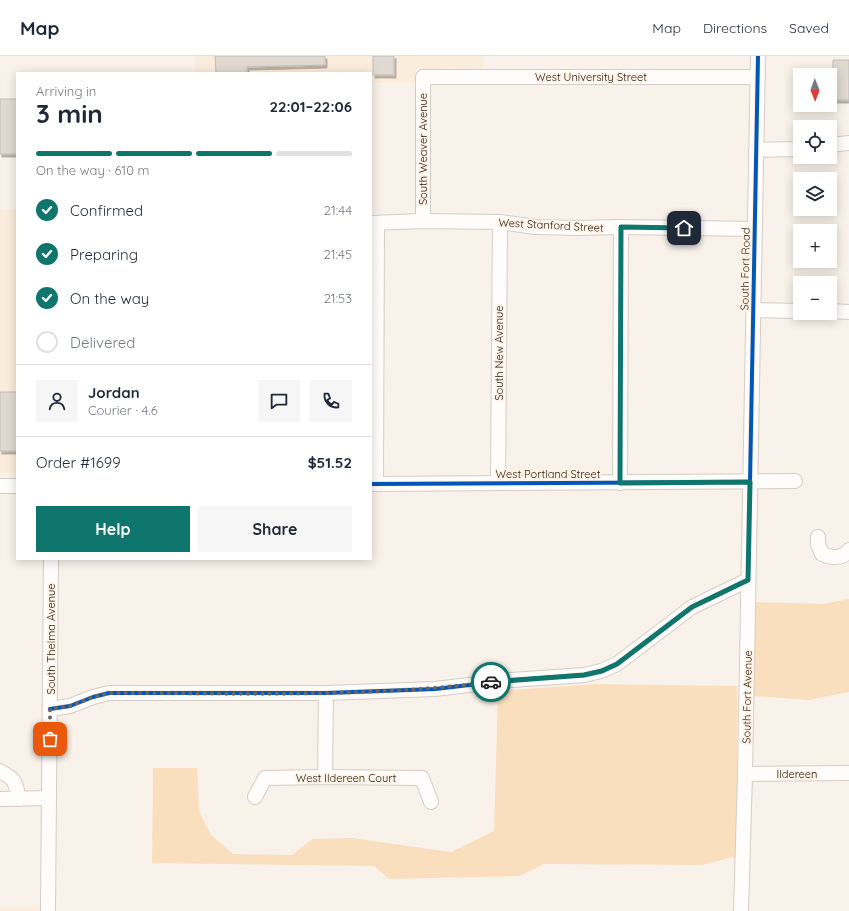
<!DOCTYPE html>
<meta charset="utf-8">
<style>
:root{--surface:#fff;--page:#f6f6f7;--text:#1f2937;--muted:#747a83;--line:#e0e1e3;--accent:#0f766e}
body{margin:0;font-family:Quicksand,sans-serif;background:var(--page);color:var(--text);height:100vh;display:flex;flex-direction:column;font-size:15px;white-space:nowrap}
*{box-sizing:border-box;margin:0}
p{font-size:13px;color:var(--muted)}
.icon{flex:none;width:22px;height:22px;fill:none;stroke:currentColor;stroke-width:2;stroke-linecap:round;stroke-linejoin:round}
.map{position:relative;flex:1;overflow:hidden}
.details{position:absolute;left:16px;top:16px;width:356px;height:488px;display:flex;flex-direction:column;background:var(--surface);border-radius:0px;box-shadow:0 2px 10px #0003}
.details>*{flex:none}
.needle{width:26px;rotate:179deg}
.fabs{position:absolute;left:793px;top:12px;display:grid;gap:8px}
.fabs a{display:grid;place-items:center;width:44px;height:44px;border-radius:0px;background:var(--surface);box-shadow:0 2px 10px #0003;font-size:20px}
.pin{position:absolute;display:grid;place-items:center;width:34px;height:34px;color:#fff;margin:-17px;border-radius:8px;box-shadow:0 2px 6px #0006}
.courier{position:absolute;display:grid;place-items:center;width:40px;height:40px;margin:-20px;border:3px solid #0f766e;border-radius:50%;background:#fff;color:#222;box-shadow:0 1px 5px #0007}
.head em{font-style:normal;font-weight:700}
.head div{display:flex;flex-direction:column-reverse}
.head{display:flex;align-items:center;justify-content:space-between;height:68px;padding:0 20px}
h1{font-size:26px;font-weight:700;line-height:30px}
.bar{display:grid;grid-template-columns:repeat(4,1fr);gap:6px 4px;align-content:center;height:48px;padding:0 20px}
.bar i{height:5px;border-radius:3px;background:var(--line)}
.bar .on{background:var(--accent)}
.bar p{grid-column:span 4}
.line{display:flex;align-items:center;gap:10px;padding:0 20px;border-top:1px solid var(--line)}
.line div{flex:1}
.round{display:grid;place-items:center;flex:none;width:42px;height:42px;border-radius:0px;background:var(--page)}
ol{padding:0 20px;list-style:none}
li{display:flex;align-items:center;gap:12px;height:44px}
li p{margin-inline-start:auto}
li .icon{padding:4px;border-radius:50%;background:var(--accent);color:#fff;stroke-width:4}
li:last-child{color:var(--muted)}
li i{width:22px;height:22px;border:2px solid var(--line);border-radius:50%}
.cta{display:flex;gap:8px;margin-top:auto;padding:8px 20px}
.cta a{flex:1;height:46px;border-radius:0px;background:var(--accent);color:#fff;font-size:16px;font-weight:700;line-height:46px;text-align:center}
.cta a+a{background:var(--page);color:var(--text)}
header{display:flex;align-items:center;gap:24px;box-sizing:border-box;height:56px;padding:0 20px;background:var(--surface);border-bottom:1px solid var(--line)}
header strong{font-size:19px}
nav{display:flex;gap:22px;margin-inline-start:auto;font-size:14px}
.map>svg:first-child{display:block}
.built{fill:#fbeddc}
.green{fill:#fadfbf}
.building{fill:#e0d9d2;stroke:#c1bbb5;filter:url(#shadow)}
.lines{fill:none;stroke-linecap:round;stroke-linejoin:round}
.minor-casing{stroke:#d4cdc6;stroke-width:16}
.minor{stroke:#fefdfc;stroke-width:14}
.cycleway-casing{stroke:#fff2e4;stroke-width:6}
.cycleway{stroke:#0057b8;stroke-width:4}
.done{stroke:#6d6760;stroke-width:4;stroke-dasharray:0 7.2}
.route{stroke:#0f766e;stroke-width:5}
.labels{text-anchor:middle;stroke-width:3.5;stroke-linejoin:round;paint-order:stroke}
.street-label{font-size:11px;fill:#221c16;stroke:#fff2e4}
</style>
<header>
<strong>Map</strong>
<nav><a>Map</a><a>Directions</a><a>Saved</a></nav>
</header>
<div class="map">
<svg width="849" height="855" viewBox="0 0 849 855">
<defs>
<filter id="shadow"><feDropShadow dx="2" dy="3" stdDeviation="0" flood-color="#0004"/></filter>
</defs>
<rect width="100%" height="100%" fill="#f9f2ea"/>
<g class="built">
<polygon points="195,0 483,0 483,12 415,13 415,27 371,27 371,17 195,17"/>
<rect x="0" y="153" width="17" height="264"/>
<polygon points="44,851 44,855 0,855 0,852"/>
</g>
<g class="green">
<polygon points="849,543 849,636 809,644 754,640 752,546 823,548"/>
<polygon points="595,628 737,630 737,800 702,809 544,808 520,820 389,823 374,810 152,807 153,712 197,712 199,755 211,779 233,798 292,799 312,783 352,782 451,796 494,775 498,635"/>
</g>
<g class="building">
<polygon points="215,0 325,0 325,9 247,11 247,17 216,17"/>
<rect x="373" y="0" width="21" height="19"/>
<polygon points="833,4 849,4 849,44 832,44"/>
<rect x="0" y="43" width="17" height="55"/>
<rect x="0" y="336" width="17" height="59"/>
</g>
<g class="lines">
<g class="minor-casing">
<g id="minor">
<polyline points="830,89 849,87"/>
<polyline points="756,94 800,93"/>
<polyline points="423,165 423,21 758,21"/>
<polyline points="371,167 423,165 500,166 536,171 577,172 621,171 755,173"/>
<polyline points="754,254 800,255"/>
<polyline points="830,255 849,256"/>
<polyline points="498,427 500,166"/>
<polyline points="620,427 621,171"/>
<polyline points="371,428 795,425"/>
<polyline points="376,428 377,167"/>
<polyline points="0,430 17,430"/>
<path d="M818,481V488L822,498C831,502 843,503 849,494"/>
<polyline points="50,653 70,650 93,641 109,637 326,637 435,633 512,624 584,619 601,615 617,608 692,551 748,524"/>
<path d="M0,715C16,724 15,725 19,743"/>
<polyline points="745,718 849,717"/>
<polyline points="325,721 326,637"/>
<polyline points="255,741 265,722 325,721 422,722 431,746"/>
<polyline points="0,743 48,742"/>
<polyline points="48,855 51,503"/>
<polyline points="741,855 745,718 758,0"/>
</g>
</g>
<use href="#minor" class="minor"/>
<g class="cycleway-casing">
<g id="cycleway">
<polyline points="371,428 750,426 758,0"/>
<polyline points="50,653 70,650 93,641 109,637 326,637 435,633 512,624 584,619 601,615 617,608 692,551 748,524"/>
</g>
</g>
<use href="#cycleway" class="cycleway"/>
</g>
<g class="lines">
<path class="done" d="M50,683V653L70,650L93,641L109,637C237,637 365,642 491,626"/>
<polyline class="route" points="491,626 584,619 602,615 617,608 692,551 748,524 750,426 620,427 621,171 684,172"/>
</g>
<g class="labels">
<g class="street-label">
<text x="591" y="25">West University Street</text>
<text transform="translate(423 93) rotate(-90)" y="4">South Weaver Avenue</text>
<text transform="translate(551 169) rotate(3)" y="4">West Stanford Street</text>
<text transform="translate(745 213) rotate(-89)" y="4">South Fort Road</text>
<text transform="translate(499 297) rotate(-90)" y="4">South New Avenue</text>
<text x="548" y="422">West Portland Street</text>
<text transform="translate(51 583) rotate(-90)" y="4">South Thelma Avenue</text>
<text transform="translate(747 641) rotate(-89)" y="4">South Fort Avenue</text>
<text x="797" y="722">Ildereen</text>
<text x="346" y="726">West Ildereen Court</text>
</g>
</g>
</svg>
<div class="fabs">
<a><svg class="needle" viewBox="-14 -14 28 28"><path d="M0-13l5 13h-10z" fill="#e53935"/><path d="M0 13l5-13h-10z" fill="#747a83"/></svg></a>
<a><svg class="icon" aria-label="locate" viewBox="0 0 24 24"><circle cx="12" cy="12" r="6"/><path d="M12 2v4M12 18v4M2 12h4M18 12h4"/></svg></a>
<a><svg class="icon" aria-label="layers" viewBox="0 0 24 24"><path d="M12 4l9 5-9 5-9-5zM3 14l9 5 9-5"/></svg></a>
<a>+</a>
<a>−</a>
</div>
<div class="pin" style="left:50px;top:683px;background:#ea580c"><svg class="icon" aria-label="bag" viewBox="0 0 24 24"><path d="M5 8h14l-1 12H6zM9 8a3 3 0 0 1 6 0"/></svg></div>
<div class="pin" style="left:684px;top:172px;background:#1f2937"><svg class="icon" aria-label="home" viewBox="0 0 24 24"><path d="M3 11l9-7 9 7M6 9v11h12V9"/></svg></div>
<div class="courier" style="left:491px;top:626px"><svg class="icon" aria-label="car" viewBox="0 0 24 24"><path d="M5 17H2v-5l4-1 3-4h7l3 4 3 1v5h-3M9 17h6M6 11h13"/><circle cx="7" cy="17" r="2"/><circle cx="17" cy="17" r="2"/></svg></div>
<section class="details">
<div class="head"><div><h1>3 min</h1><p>Arriving in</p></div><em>22:01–22:06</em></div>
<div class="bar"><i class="on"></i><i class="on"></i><i class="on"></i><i></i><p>On the way · 610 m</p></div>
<ol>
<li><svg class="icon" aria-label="check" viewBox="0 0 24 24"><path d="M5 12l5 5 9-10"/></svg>Confirmed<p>21:44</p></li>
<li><svg class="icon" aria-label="check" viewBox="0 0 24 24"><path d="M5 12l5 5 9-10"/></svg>Preparing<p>21:45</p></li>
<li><svg class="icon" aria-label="check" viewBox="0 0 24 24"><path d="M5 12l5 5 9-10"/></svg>On the way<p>21:53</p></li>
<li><i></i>Delivered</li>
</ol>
<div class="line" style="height:72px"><a class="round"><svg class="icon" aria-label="person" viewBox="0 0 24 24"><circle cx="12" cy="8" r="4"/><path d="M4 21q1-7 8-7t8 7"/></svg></a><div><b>Jordan</b><p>Courier · 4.6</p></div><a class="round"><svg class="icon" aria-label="chat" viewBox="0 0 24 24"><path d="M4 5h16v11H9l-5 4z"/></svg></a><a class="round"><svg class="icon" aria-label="phone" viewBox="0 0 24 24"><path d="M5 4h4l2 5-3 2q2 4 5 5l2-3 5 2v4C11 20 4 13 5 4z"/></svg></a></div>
<div class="line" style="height:52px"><div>Order #1699</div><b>$51.52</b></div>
<div class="cta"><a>Help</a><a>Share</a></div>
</section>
</div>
